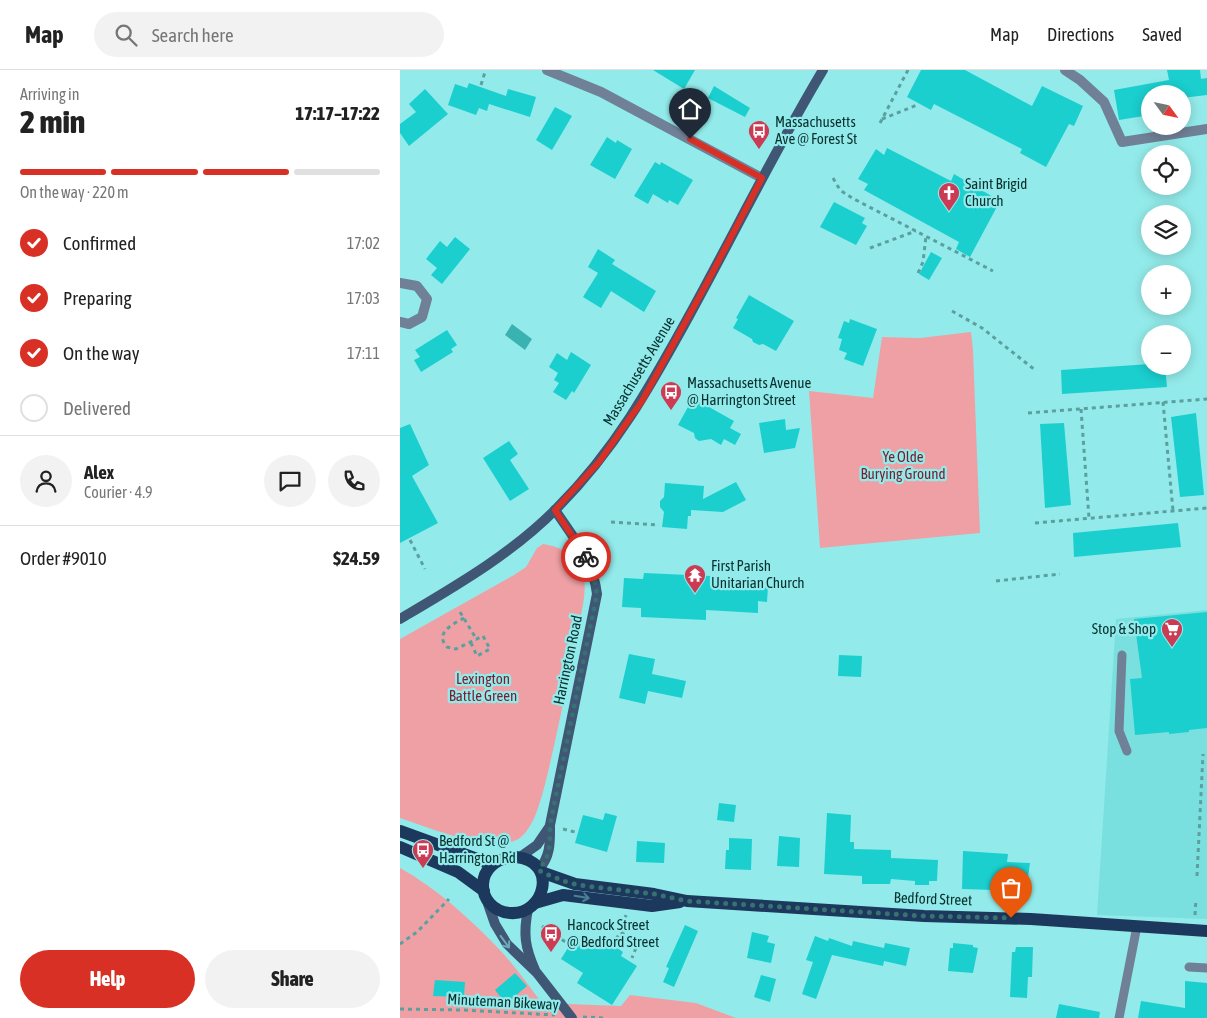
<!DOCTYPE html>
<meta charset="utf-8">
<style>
:root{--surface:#fff;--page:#f2f2f2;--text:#222;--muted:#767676;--line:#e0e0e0;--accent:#d93025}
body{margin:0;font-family:"Asap Condensed",sans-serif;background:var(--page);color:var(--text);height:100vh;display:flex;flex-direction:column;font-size:19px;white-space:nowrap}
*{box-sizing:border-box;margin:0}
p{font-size:16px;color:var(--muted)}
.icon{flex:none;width:28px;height:28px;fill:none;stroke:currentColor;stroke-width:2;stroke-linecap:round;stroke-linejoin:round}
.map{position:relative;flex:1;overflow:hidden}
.details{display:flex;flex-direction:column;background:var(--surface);width:400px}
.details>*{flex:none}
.needle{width:32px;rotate:123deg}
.tools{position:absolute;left:741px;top:15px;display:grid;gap:10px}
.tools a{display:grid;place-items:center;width:50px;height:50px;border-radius:50%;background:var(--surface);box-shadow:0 2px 12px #0003;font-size:25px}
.pin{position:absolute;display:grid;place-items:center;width:42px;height:42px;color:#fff;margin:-51px -21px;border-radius:50% 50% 50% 0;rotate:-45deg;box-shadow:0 0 5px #0007}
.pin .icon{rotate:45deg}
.courier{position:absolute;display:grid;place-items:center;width:50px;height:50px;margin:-25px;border:4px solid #d93025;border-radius:50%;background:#fff;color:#222;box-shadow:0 1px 6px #0007}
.summary em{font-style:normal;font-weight:800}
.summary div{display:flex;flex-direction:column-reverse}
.summary{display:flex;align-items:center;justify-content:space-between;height:85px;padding:0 20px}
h1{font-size:32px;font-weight:800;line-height:38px}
.bar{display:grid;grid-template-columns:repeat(4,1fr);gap:8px 5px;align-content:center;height:60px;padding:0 20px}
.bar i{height:6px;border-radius:4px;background:var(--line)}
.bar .selected{background:var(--accent)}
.bar p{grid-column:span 4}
.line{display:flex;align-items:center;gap:12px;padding:0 20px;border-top:1px solid var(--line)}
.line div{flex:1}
.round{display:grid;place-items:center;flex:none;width:52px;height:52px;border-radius:26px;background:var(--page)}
ol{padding:0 20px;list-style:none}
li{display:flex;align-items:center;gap:15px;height:55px}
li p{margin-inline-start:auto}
li .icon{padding:5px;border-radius:50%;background:var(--accent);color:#fff;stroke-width:4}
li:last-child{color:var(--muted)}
li i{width:28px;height:28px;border:2px solid var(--line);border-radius:50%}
.action{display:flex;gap:10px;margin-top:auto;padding:10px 20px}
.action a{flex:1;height:58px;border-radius:30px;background:var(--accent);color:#fff;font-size:20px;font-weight:800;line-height:58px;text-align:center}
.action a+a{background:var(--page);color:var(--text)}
header{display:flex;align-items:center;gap:30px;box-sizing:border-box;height:70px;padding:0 25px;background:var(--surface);border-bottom:1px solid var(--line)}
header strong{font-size:24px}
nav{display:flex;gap:28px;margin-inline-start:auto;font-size:18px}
.search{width:350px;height:45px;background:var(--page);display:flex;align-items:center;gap:12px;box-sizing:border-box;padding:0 18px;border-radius:28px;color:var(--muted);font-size:19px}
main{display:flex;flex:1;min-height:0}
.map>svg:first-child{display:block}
.built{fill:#7ae0df}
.green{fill:#efa0a5}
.water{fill:#3bb2b2}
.building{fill:#1bcfcf}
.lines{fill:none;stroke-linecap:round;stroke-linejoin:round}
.path{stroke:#5ba09f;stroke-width:3;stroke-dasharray:4 4;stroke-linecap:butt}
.service{stroke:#708096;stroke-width:9}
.minor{stroke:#708096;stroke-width:10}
.tertiary{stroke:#708096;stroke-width:10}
.secondary{stroke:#3f5675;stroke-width:10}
.primary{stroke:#1c395d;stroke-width:12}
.oneway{stroke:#4b8095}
.oneway2{stroke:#6da8b5}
.done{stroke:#387171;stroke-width:5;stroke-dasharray:0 9}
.route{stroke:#d93025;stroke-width:6}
.labels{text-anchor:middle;stroke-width:4.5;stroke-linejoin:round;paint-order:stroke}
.poi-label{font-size:15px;fill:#083030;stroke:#92ebea;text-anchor:start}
.street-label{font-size:15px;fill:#083030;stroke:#92ebea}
.park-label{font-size:15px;fill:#7a1d2e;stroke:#92ebea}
</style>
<header>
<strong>Map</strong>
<div class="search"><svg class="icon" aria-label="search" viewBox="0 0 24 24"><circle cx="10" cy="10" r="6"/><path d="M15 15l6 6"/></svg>Search here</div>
<nav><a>Map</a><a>Directions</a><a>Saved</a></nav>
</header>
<main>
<section class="details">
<div class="summary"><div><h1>2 min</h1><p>Arriving in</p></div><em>17:17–17:22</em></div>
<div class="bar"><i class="selected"></i><i class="selected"></i><i class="selected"></i><i></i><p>On the way · 220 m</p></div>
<ol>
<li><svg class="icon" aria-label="check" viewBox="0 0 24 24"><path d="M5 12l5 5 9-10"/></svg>Confirmed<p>17:02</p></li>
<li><svg class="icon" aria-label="check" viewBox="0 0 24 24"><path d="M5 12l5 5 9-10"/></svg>Preparing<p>17:03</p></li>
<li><svg class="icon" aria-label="check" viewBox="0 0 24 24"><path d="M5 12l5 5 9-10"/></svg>On the way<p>17:11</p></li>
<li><i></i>Delivered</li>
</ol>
<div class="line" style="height:90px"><a class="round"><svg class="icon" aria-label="person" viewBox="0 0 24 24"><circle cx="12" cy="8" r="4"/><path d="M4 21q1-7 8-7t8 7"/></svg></a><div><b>Alex</b><p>Courier · 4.9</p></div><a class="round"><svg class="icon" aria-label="chat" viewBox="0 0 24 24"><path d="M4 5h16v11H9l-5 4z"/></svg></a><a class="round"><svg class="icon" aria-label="phone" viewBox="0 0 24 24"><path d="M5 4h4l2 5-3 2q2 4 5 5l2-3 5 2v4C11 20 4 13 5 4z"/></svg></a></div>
<div class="line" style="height:65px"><div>Order #9010</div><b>$24.59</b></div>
<div class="action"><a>Help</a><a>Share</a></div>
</section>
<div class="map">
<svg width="807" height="948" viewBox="0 0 807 948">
<rect width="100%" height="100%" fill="#92ebea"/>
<polygon class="built" points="807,540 807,849 697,845 716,549"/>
<g class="green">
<polygon points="571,262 573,280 580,463 420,478 409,321 473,328 482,267 520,268"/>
<path d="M143,474C163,477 179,486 184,508C187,524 180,548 177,564C170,602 162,639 154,676C149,697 145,718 138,738C134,750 126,767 114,771C83,781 31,758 0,748V569L114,505L126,497L137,478Z"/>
<path d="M0,798C36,818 67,846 96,876C113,893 127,914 142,933L221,936L230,925L296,933L336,948H0Z"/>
</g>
<polygon class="water" points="112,254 132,269 125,280 105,265"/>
<g class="building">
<polygon points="253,0 295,0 284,19"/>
<polygon points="521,0 565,0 632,36 642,16 683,36 674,56 669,54 646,97 620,83 622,79 534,34 531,40 507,27"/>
<polygon points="767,0 800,0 801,9 807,8 807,25 782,28 782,24 750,24 750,45 719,50 714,20 769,10"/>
<polygon points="69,13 106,26 108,19 136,27 130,47 89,34 87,41 79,38 76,45 48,35 55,14 67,18"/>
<polygon points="314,16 350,38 345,47 308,28"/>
<polygon points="25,19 48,44 9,76 0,63 0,54 16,42 9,34"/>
<polygon points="155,37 172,46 152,80 136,70"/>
<polygon points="207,67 216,73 217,70 232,79 215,109 190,95"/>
<polygon points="487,78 551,111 554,104 600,131 570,187 556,179 559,172 464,120 468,114 458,109 476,79 484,85"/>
<polygon points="255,92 260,95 261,92 293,110 278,135 269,130 268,133 253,124 248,134 234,126"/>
<polygon points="434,132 465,148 462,153 467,156 456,175 420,157"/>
<polygon points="55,167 70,179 42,214 31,205 37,198 26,189 40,171 47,177"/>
<polygon points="198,179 215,190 212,194 256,221 244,242 211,221 201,238 183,227 198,203 188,197"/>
<polygon points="531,182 542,188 529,210 519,204"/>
<polygon points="349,225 394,251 376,281 363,274 359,275 353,272 352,269 333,258 338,249 336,248"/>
<polygon points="450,249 477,259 463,296 444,289 447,283 439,280 442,269 438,268 444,251 449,253"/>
<polygon points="47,260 57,275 51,279 53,282 21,302 14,290 20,287 15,280"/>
<polygon points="171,282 191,295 174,323 172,321 166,330 153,322 159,313 154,310 158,303 149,297 157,283 167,290"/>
<polygon points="750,294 750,296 765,296 767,317 662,324 661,300"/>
<polygon points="293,328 334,351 330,358 341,364 335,375 324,369 321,375 311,369 299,371 295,368 294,363 278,355"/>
<polygon points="796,343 804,425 780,427 771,347"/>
<polygon points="385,349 386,360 400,358 395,378 364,383 359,353"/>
<polygon points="664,353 671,435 645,438 640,354"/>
<polygon points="10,354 29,395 12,406 38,453 0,473 0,358"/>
<polygon points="109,371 118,384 110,390 129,419 110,431 83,388"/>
<polygon points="336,412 346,430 323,442 291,440 291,446 288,446 287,459 262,457 264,442 260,437 260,431 264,427 265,413 304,416 303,429"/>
<polygon points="778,453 781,477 674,487 673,463"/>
<polygon points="244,503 311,506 310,513 368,516 367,532 358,531 358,543 306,540 306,550 241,547 241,538 222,537 224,508 243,509"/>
<polygon points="807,542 807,658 789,660 789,662 769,664 769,662 735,665 730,609 742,608 734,549"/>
<polygon points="229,584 255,589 252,604 286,611 282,628 248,621 245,634 219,628"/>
<polygon points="439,585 462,586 461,607 438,606"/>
<polygon points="319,733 336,735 334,752 317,750"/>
<polygon points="205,743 217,746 207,782 175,773 183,745 203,750"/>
<polygon points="427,743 451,745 450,772 454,772 454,779 491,780 491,788 538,790 537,811 529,811 529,815 515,815 515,811 491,809 490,814 462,814 462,806 424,804"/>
<polygon points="379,766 400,768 399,797 377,796"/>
<polygon points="329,768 352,769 351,800 325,799 326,780 329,780"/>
<polygon points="237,771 265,773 264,793 236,792"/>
<polygon points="563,781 608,784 607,792 630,793 626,821 562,819"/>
<polygon points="285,855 298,861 274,917 263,912 269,898 266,897"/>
<polygon points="352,862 369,866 367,872 375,874 371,893 347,888"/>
<polygon points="176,865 198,879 204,869 223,882 221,886 237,896 212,935 177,913 183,903 161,889"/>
<polygon points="415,866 428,871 429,868 452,876 453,871 484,878 485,873 510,878 506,896 484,891 483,896 432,885 416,929 402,924 413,892 406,890"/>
<polygon points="553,873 573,875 573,877 578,878 573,903 548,901 550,878 553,878"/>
<polygon points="616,877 633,877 632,907 628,907 627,928 610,927 612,882 615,882"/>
<polygon points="115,903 127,916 106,934 95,920"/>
<polygon points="361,905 376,909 370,932 354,927"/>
<polygon points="35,910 65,912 64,927 33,926"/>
<polygon points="785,911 807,913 807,948 738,948 741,931 785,938"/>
<polygon points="659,934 700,942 699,948 656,948"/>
</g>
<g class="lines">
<g class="path">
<polyline points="81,15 85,2"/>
<polyline points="482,49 517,35"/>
<polyline points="480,53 508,0"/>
<polyline points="433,108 440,120 452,128 593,201"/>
<polyline points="470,178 516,161"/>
<polyline points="518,203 523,192 526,166"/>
<polyline points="552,241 582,258 635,300"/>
<polyline points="763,332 773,441"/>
<polyline points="681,339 689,448"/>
<polyline points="628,343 807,329"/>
<polyline points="211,452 259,455"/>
<polyline points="635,453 807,438"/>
<polyline points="10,470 25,499"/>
<polyline points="596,511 660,504"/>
<polyline points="60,542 77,570"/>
<path d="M64,548C53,554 34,563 47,577L56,579L83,566L90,579L77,586L71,573"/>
<polyline points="163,759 175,762"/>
<polyline points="797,806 803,684"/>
<polyline points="795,845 796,829"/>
<polyline points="142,856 167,873"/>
<polyline points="221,862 237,875 232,888"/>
<polyline points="216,869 221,862 226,845"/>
<polyline points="0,874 17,862 49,829"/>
<polyline points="0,939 63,940 155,945"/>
<polyline points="183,947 205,948"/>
</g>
<g class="service">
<polyline points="722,585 719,661 727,681"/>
<polyline points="789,897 807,898"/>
<polyline points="719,948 737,856"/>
</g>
<g class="minor">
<polyline points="665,0 680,10 704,32 722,72 807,59"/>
<polyline points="0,213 17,216 27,229 22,247 9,254 0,252"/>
</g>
<polyline class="tertiary" points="147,0 201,22 362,108"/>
<g class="secondary">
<path d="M0,549C54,517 112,484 157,438C215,380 250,317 289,246C334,164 375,80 423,0"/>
<polyline points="120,787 137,775 150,756"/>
<path d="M139,799C151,786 150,771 150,755L197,524C193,490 173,467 155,440"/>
<polyline points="87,831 95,854 107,874 137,903 172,948"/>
<path d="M128,839C123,864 125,877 135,900"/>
</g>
<g class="primary">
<polyline points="0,761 91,794"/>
<polyline points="0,777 58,802 84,821"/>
<path d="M116,787C159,791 145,846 110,843C74,840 72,788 116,787Z"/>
<polyline points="141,802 175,814 254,824 287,831 524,846 631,849 807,861"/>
<polyline points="135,833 163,825 252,836 280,832"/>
</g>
</g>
<defs><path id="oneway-shaft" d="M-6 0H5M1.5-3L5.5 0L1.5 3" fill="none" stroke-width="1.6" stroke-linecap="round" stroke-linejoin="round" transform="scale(1.25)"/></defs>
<use class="oneway" href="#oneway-shaft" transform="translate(182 827) rotate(9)"/>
<use class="oneway2" href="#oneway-shaft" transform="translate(105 872) rotate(54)"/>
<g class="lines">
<path class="done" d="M186,487L193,504L197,524L150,755C150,771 151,786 139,799L141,802L164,811L178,815L254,824L287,831L524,846L611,848"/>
<polyline class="route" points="186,487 155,440 199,392 242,331 308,211 362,108 290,69"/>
</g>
<defs>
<g id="bus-pin" transform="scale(1.125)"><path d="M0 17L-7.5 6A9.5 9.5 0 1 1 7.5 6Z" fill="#cb3b54" stroke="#92ebea"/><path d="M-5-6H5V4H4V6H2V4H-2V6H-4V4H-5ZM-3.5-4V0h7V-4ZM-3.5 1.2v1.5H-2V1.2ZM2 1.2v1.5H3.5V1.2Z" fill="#fff"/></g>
<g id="church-pin" transform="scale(1.125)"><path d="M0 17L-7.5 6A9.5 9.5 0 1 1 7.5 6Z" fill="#cb3b54" stroke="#92ebea"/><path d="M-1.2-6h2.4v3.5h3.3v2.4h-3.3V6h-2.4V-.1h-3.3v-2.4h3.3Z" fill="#fff"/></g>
<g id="temple-pin" transform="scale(1.125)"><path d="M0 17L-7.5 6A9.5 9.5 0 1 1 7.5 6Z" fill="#cb3b54" stroke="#92ebea"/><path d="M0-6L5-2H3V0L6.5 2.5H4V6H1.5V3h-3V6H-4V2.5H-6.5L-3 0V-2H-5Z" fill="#fff"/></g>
<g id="supermarket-pin" transform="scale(1.125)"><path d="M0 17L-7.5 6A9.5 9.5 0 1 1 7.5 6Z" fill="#cb3b54" stroke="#92ebea"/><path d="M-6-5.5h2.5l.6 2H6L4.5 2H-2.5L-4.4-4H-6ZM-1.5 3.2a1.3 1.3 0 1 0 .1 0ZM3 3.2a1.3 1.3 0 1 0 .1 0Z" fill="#fff"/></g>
</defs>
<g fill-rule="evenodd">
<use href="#bus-pin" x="359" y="61"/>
<use href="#church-pin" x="549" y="123"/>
<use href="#bus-pin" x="271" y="322"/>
<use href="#temple-pin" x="295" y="505"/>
<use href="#supermarket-pin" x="772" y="559"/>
<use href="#bus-pin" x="23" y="780"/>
<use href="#bus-pin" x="151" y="864"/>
</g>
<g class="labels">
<g class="poi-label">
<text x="375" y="57">Massachusetts<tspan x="375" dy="17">Ave @ Forest St</tspan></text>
<text x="565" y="119">Saint Brigid<tspan x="565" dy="17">Church</tspan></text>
<text x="287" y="318">Massachusetts Avenue<tspan x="287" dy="17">@ Harrington Street</tspan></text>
<text x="311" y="501">First Parish<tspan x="311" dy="17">Unitarian Church</tspan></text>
<text x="756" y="564" text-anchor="end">Stop &amp; Shop</text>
<text x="39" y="776">Bedford St @<tspan x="39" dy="17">Harrington Rd</tspan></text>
<text x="167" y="860">Hancock Street<tspan x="167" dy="17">@ Bedford Street</tspan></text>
</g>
<g class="street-label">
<text transform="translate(239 301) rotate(-59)" y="5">Massachusetts Avenue</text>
<text transform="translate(168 590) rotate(-78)" y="5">Harrington Road</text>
<text transform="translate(533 829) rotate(2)" y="5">Bedford Street</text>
<text transform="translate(103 932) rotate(3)" y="5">Minuteman Bikeway</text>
</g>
<g class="park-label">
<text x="503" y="392">Ye Olde<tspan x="503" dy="17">Burying Ground</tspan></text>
<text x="83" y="614">Lexington<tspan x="83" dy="17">Battle Green</tspan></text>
</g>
</g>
</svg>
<div class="tools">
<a><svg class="needle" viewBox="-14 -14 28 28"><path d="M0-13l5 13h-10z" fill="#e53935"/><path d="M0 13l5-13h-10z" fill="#767676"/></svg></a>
<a><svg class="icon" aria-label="locate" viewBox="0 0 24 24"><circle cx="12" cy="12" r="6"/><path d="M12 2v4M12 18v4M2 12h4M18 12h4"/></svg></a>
<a><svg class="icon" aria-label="layers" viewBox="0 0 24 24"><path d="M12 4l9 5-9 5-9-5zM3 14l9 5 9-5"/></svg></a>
<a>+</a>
<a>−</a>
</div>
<div class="pin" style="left:611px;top:848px;background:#ea580c"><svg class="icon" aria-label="bag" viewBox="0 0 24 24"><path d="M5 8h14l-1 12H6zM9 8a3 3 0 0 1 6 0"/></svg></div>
<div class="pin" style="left:290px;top:69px;background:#1f2937"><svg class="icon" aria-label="home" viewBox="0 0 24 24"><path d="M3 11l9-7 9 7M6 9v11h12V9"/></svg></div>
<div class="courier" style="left:186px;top:487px"><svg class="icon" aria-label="bike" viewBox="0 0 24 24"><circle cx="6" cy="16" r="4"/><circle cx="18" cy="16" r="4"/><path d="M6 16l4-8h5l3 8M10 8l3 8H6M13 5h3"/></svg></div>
</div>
</main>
